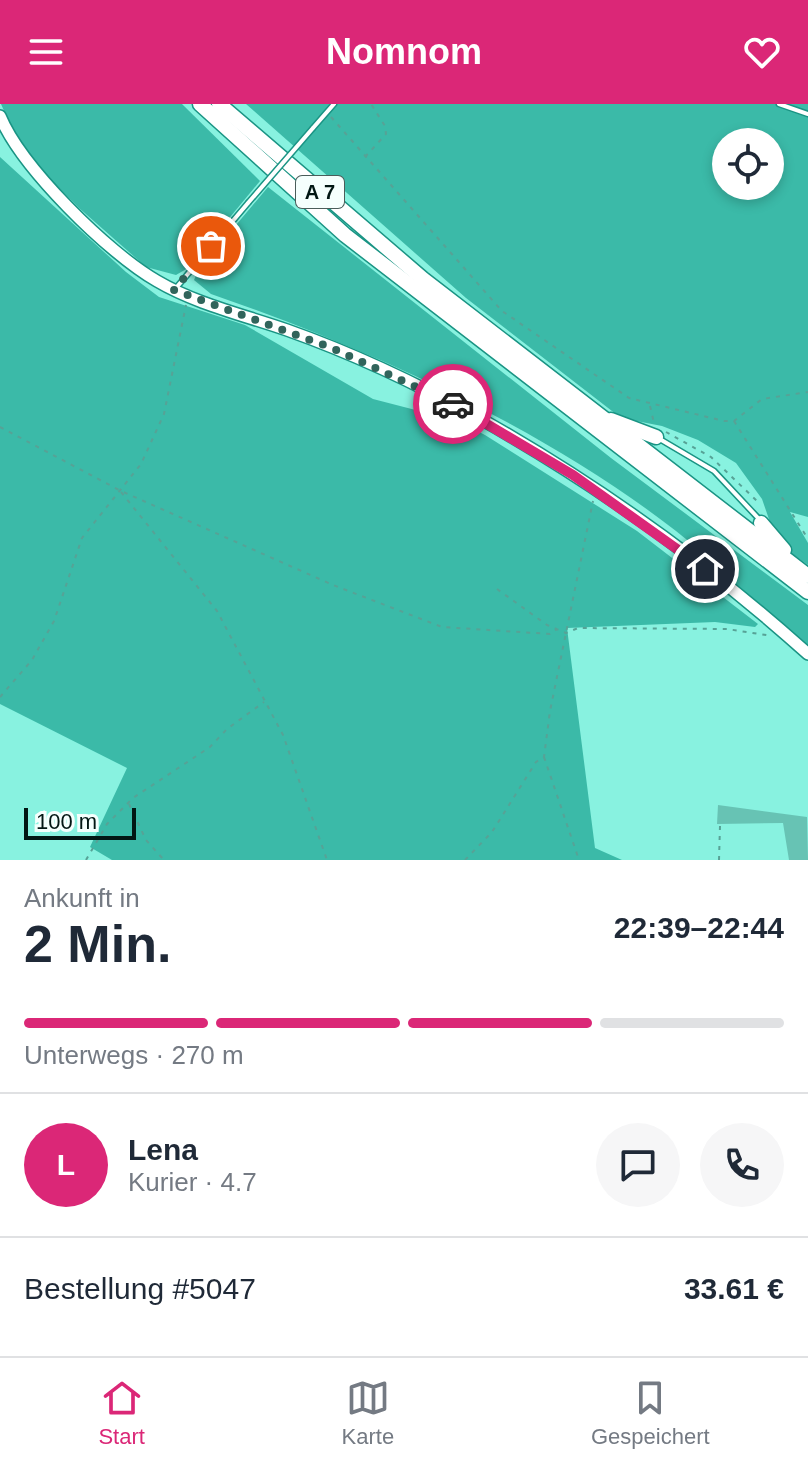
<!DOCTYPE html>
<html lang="de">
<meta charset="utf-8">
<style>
:root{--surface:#fff;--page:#f6f6f7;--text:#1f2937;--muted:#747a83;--line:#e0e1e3;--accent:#db2777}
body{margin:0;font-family:Helvetica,sans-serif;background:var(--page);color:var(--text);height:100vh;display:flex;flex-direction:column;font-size:30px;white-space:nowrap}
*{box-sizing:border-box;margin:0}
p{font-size:26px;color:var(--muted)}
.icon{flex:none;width:44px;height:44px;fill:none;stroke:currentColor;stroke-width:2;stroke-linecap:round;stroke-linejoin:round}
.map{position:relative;height:756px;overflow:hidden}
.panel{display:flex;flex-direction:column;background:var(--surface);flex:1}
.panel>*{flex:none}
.controls{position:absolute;left:712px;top:24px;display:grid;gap:16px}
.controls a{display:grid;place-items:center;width:72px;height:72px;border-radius:50%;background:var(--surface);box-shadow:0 4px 12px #0003;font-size:40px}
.scale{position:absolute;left:24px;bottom:20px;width:112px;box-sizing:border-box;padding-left:8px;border:4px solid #021714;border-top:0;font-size:22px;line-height:28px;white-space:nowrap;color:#021714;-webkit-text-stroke:6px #f5fffd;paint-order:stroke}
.pin{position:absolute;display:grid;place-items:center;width:68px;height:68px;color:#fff;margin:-34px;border:4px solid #fff;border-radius:50%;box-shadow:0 2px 8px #0007}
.courier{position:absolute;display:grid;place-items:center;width:80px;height:80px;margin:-40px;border:6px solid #db2777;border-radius:50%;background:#fff;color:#222;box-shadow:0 2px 10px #0007}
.summary em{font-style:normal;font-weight:700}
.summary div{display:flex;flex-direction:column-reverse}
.summary{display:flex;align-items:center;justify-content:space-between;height:136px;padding:0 24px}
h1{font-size:52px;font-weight:700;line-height:60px}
.bar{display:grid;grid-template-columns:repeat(4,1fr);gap:12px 8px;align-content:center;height:96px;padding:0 24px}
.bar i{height:10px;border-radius:6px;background:var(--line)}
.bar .on{background:var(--accent)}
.bar p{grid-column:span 4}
.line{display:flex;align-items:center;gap:20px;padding:0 24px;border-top:2px solid var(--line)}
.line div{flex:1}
.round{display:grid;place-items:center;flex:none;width:84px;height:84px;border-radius:42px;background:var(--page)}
header{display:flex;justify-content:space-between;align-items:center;height:104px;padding:0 24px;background:var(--accent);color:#fff;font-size:36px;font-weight:700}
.dock{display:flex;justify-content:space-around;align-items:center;height:112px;border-top:2px solid var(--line);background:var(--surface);font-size:22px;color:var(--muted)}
.dock a{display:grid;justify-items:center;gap:4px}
.dock .on{color:var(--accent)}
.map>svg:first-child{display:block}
.green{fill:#67c3b4}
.forest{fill:#3bbaa8;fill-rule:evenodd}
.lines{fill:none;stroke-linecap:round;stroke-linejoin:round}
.lane-casing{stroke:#1a9484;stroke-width:7}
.secondary-casing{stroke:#1a9484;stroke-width:14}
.highway-casing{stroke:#1a9484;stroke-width:17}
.path{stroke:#57a296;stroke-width:2;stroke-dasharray:4 6;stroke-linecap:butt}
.lane{stroke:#fff;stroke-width:4}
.secondary{stroke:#fff;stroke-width:11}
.highway{stroke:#fff;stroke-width:14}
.lane-bridge-casing{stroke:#1a9484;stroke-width:7;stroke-linecap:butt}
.lane-bridge{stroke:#fff;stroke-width:4}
.done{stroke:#31645b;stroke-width:8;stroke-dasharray:0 14.4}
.route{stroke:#db2777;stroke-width:10}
.labels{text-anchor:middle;stroke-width:6;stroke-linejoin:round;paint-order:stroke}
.shield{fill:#f5fffd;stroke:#4b5d5a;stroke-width:2}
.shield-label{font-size:20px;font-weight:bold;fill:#021714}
</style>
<header><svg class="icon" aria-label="menu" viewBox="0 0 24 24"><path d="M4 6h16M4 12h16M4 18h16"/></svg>Nomnom<svg class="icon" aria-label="heart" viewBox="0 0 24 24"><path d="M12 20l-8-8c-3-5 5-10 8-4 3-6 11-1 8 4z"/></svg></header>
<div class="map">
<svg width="808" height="756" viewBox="0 0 808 756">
<rect width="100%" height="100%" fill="#88f2e0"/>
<polygon class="green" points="718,701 807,713 808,756 789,756 783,719 717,720"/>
<g class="forest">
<polygon points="1,0 182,0 260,77 188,164 176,171 146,163 79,104 36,61 12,25"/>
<path d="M246,0H808V413L790,408L808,439V461L787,446L771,421L762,395L736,359L698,336L662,322L621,314L466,194ZM726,38H770V82H726Z"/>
<polygon points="0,53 126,168 159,193 245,221 373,295 458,317 485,331 637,427 758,520 755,523 715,518 567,524 595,744 622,756 112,756 90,743 127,664 0,600"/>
<path d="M268,83L611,354L808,501V544C763,507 722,464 676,427C542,323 370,245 211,190L194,176L199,165Z"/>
</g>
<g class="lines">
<g class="lane-casing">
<g id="lane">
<polyline points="779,0 808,10"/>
<polyline points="313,24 334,0"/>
<polyline points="176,184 248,99"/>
<polyline points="658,334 714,367 759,415"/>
</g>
</g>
<g class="secondary-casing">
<path id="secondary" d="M0,12C21,63 108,149 157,177C196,200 244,211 287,226C352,249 418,280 479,314C596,380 708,460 808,550"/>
</g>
<g class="highway-casing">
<g id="highway">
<polyline points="200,0 345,131 808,488"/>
<polyline points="219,0 423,175 808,472"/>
<polyline points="611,316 656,333"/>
<polyline points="761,419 784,446"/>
</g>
</g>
<g class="path">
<polyline points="331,13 502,207 629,294 724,317 734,317 762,295 808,288"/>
<polyline points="365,53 386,30 385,22 371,0"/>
<polyline points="650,302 654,319"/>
<polyline points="734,317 808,435"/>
<polyline points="0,323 121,387 333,481 442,523 550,530 557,525"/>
<polyline points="666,328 711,353 757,397"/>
<polyline points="121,388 217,507 283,631 327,756"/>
<polyline points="497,485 547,521 566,529 578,524 727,525 772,532"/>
<polyline points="0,593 32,556 54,517 82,434 141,360 164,310 186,201"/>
<polyline points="544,653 579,756"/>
<polyline points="129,700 146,736 164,756"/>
<polyline points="86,756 107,720 133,694 210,643 227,625 264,598"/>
<polyline points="465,756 492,728 536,658 544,653 550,607 593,397"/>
<polyline points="719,756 720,722"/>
</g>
<use href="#lane" class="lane"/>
<use href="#secondary" class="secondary"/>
<use href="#highway" class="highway"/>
<g class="lane-bridge-casing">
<polyline id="lane-bridge" points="248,99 313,24"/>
</g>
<use href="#lane-bridge" class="lane-bridge"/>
</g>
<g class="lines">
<polyline class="done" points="211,142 174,186 332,244 453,300"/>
<polyline class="route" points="453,300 573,371 705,465"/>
</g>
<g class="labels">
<rect class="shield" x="296" y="72" width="48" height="32" rx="6"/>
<g class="shield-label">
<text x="320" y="95">A 7</text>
</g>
</g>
</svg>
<div class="controls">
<a><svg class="icon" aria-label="locate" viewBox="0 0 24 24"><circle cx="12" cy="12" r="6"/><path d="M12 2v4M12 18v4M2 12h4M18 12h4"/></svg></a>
</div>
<div class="scale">100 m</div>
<div class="pin" style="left:211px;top:142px;background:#ea580c"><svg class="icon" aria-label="bag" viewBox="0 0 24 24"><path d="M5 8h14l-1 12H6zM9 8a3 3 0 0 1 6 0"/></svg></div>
<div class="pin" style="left:705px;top:465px;background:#1f2937"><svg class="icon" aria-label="home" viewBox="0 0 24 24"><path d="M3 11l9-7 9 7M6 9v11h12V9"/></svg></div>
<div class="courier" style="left:453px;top:300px"><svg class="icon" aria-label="car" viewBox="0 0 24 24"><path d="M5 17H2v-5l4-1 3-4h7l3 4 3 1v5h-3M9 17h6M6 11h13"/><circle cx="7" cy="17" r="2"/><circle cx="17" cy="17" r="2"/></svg></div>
</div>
<section class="panel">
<div class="summary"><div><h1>2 Min.</h1><p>Ankunft in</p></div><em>22:39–22:44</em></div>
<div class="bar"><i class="on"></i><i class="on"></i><i class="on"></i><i></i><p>Unterwegs · 270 m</p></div>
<div class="line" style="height:144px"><b class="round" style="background:var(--accent);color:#fff">L</b><div><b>Lena</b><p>Kurier · 4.7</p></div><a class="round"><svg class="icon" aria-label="chat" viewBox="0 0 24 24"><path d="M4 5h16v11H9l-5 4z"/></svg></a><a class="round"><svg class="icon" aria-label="phone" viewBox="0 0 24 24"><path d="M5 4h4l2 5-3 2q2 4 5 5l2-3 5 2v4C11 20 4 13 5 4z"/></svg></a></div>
<div class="line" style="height:104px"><div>Bestellung #5047</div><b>33.61 €</b></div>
</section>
<nav class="dock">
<a class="on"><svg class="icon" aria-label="home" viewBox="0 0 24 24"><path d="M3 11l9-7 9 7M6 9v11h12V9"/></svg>Start</a>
<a><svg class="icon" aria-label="map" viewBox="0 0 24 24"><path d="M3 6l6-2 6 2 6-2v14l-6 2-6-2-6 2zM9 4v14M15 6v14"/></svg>Karte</a>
<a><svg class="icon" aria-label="saved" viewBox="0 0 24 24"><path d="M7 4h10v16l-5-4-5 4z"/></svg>Gespeichert</a>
</nav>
